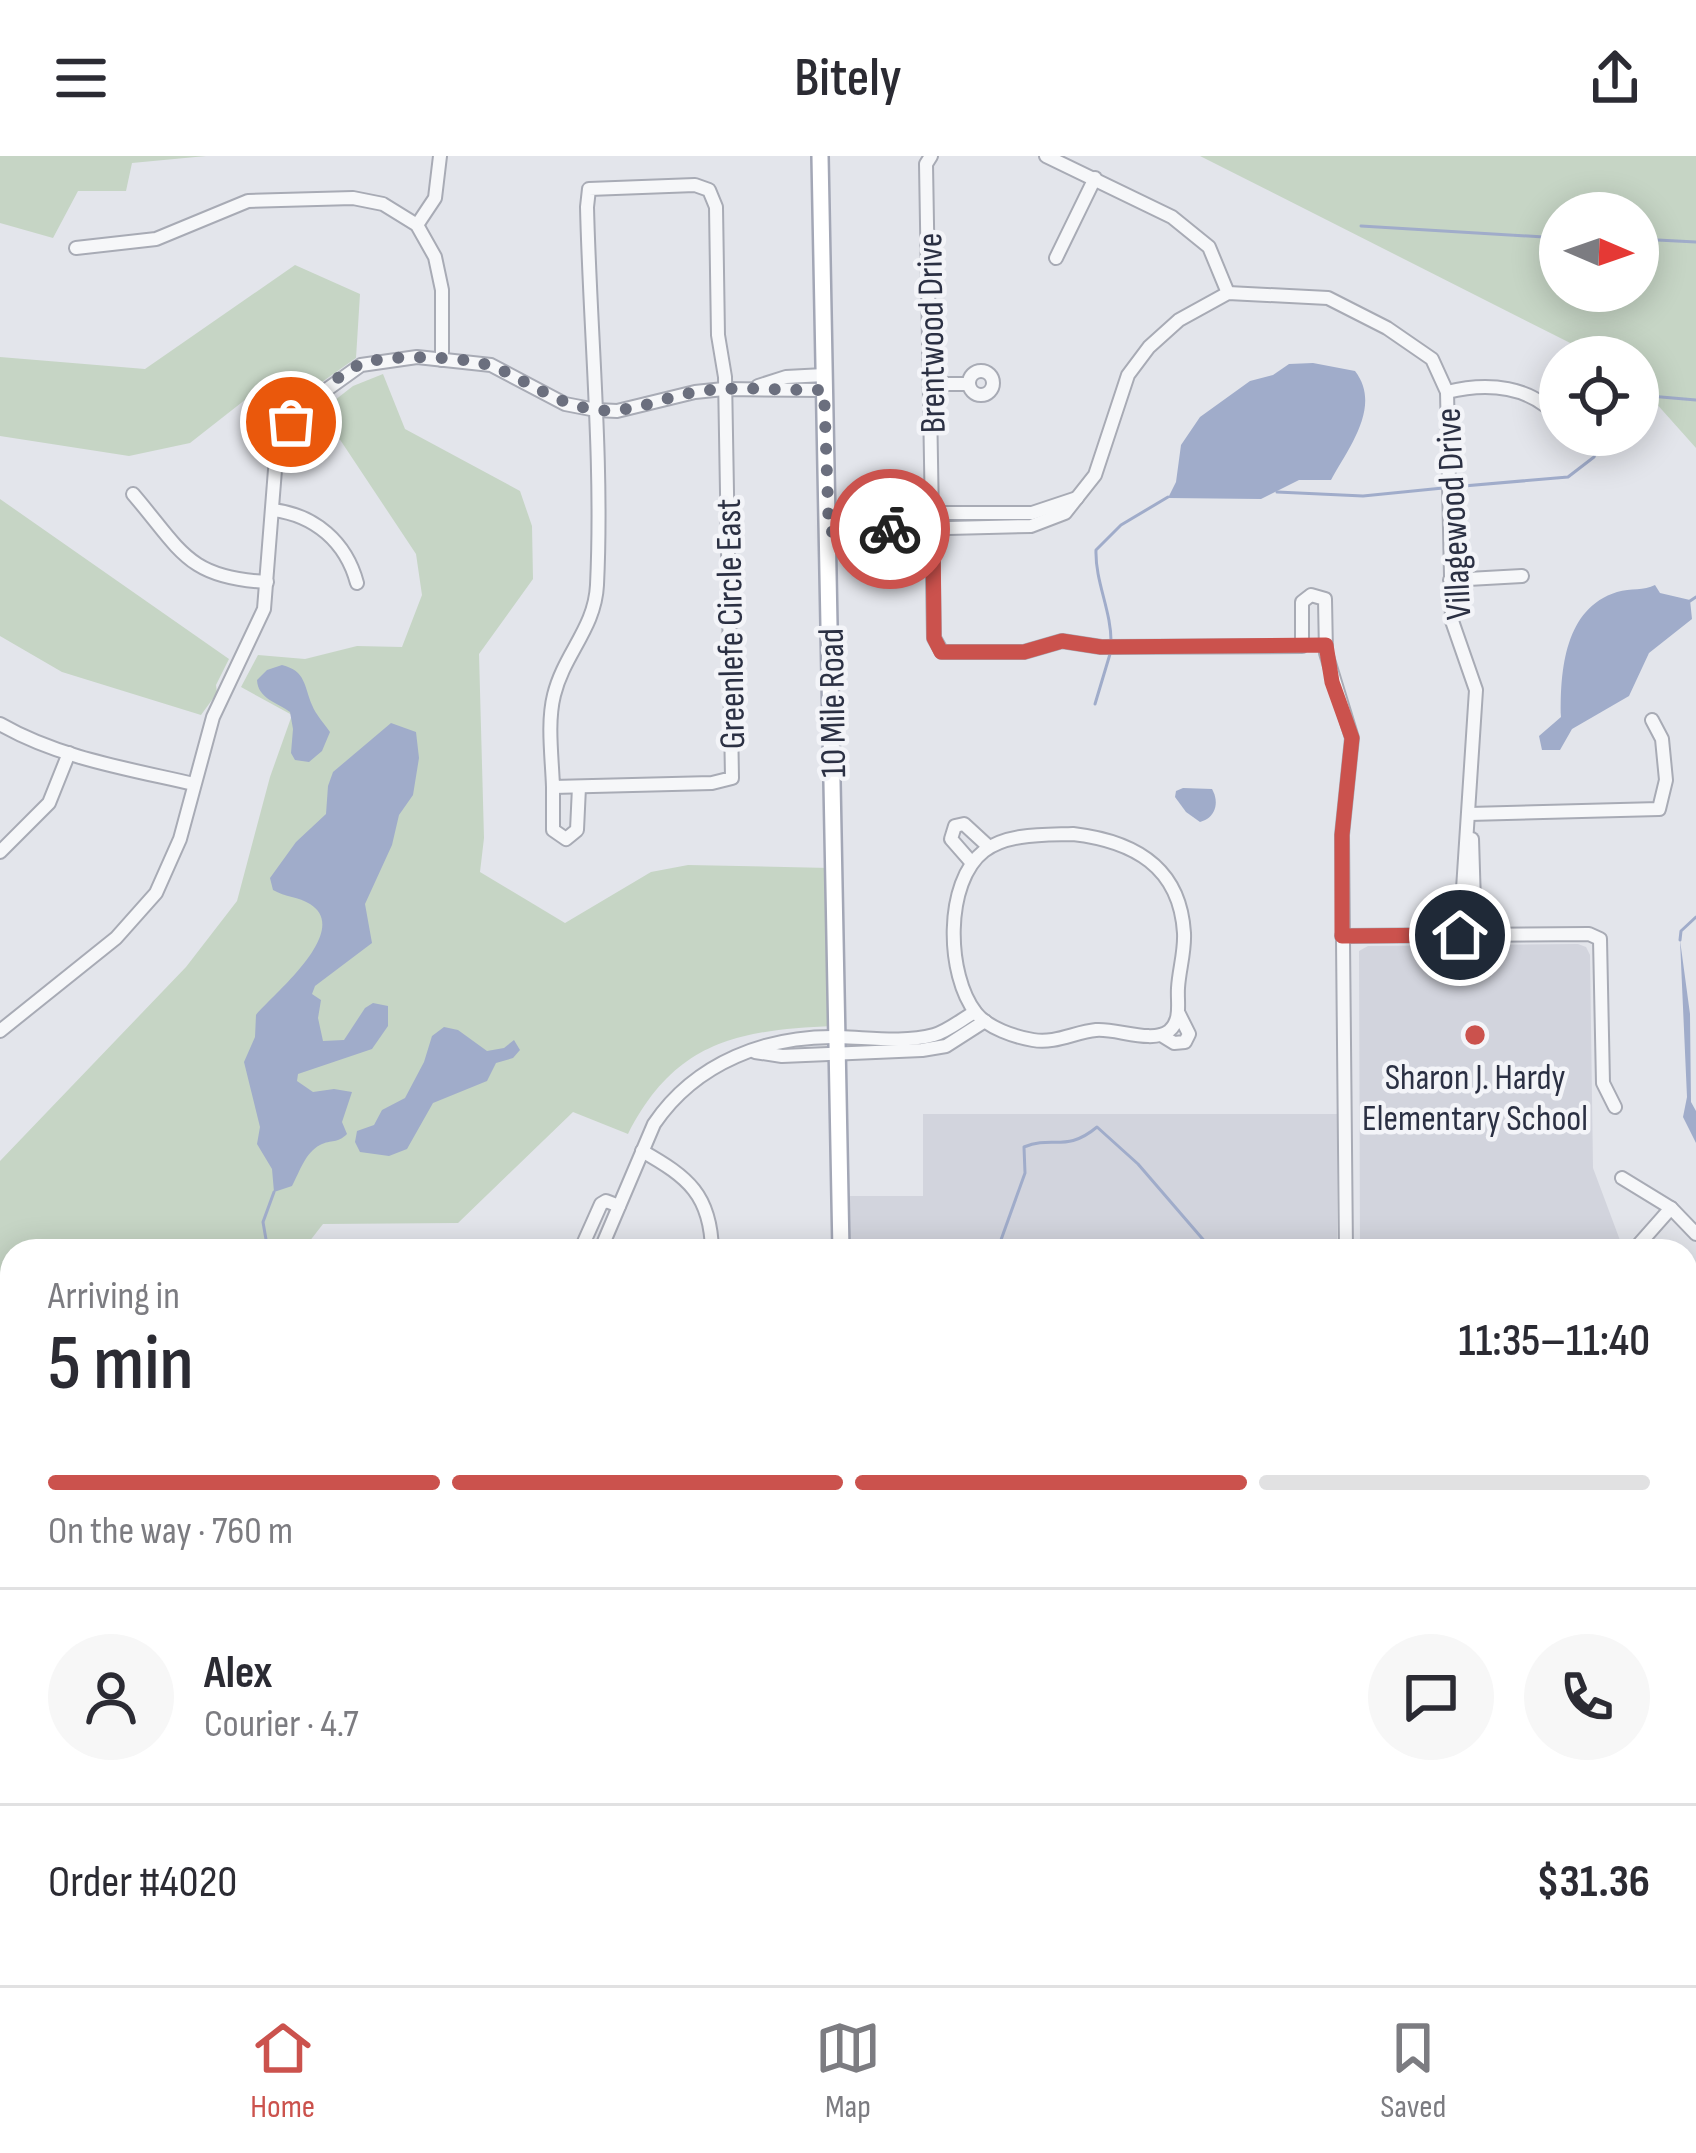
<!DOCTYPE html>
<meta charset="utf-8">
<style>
:root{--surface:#fff;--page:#f7f7f7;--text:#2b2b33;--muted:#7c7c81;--line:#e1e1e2;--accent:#cb524d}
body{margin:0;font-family:"Sofia Sans Condensed",sans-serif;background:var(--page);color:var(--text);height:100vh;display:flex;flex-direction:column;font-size:45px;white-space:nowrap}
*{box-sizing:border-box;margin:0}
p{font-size:39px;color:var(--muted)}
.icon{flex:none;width:66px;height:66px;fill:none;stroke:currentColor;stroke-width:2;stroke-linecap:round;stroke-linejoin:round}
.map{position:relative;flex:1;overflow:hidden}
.details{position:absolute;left:0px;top:1083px;width:1698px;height:747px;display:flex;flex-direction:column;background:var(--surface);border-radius:36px 36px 0 0;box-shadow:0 6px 30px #0003}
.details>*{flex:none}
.needle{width:78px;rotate:92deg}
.fabs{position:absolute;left:1539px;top:36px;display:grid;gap:24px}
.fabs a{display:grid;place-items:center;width:120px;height:120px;border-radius:50%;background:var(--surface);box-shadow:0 6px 30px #0003;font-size:60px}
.pin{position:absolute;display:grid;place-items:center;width:102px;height:102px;color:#fff;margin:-51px;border:6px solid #fff;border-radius:50%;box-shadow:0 3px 12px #0007}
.courier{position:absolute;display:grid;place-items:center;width:120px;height:120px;margin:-60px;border:9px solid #cb524d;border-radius:50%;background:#fff;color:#222;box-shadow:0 3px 15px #0007}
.head em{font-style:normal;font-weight:600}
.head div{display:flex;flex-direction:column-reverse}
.head{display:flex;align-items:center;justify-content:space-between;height:204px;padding:0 48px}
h1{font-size:78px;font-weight:600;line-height:90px}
.bar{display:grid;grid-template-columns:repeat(4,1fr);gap:18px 12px;align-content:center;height:144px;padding:0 48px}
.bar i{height:15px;border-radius:9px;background:var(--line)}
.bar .active{background:var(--accent)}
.bar p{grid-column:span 4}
.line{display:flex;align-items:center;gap:30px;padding:0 48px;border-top:3px solid var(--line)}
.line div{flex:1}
.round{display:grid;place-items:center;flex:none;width:126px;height:126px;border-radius:63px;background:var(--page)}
header{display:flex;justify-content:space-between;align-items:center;height:156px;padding:0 48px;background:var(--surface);font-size:54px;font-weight:600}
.menu{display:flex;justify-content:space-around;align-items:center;height:168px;border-top:3px solid var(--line);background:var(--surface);font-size:33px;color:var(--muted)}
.menu a{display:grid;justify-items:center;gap:6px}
.menu .active{color:var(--accent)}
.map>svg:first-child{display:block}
.built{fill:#d2d4dd}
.green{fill:#c6d5c5;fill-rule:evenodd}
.water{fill:#a0acca}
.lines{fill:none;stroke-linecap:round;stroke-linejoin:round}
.stream{stroke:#a0acca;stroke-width:3}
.minor-casing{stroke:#a8abb5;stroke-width:16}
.major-casing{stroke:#a3a7b6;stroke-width:20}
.minor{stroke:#f6f7f9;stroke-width:12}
.major{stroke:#fff;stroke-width:15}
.done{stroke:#6b6f7e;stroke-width:12;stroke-dasharray:0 21.6}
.route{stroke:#cb524d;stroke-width:15}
.poi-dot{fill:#cb524d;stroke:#f3f4f8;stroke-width:4.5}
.labels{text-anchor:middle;stroke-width:9;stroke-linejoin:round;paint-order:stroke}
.street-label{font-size:36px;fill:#2b3043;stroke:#f3f4f8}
.poi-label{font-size:36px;fill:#2b3043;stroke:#f3f4f8}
</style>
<header><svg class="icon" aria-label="menu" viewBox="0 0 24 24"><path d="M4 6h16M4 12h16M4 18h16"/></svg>Bitely<svg class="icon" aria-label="share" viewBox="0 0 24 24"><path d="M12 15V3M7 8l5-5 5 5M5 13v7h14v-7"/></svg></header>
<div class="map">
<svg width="1696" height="1829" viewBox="0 0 1696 1829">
<rect width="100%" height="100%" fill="#e3e5eb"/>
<g class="built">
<polygon points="1578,788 1586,791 1590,799 1593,1012 1624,1095 1360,1095 1359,795 1368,790"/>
<polygon points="923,958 1337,958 1337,1095 843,1095 843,1040 923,1040"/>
</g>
<g class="green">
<polygon points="0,0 206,0 132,7 126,35 78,35 53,82 0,67"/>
<path d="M1200,0H1696V292L1638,227V201H1598ZM1638,57V135H1560V57Z"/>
<polygon points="295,109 360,138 356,202 312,233 259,233 190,287 129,300 0,280 0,201 145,213"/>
<path d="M383,218L405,273L520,335L532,370L533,423L479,498L484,682L480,716L565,767L651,716L688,709L830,712L833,870C737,874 675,886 628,978L573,956L458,1067L323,1068L302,1095H12V1248L0,1255V1005L186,811L237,745L270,621L292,559L241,531L258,499L305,503L357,490L402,491L422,439L416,398L321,255L353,230Z"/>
<polygon points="0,343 229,503 216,529 217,537 201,559 62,516 0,480"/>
<polygon points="12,1491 12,1787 0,1783 0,1492"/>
<polygon points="106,1818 841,1818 841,1829 248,1829 196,1819 146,1829"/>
</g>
<g class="water">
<path d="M1313,207L1355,215C1382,250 1349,291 1331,324H1299L1261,343L1168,342L1176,326L1181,289L1200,261L1250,225L1273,219L1289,208Z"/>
<path d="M1655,429L1660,437L1690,444L1692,463L1649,497L1629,540L1572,573L1560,594H1542L1539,580L1561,561C1560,514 1565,452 1617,436C1631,432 1644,435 1655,429Z"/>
<path d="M282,509C306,515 304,530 312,549C316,559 324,567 330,576L322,595L309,606L295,604L291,597L293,573L290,556C277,546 258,543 257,524L267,514Z"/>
<path d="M391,567L416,576L419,602L413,639L399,659L392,689L365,748L372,787L315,830L312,838L321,844L318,862L323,885L344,884L365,852L373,847L388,850V870L372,893L298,918L297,925L313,936L334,933L352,936L342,966L347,978C337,988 332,983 320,989C305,997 300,1015 292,1030L274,1036L272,1013L257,988L260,971L244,906L255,881L256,859C271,840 353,775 310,748C299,741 285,741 273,734L270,722L296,686L326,658L328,630L333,616Z"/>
<path d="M1183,632L1212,633C1220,647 1215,662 1200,666L1186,656L1175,641L1176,635Z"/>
<polygon points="1680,784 1690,858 1691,946 1696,955 1696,987 1683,961 1687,941"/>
<polygon points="444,871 458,874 487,895 504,892 514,884 520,894 513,902 496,907 487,925 433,947 407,993 389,1000 360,996 355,986 357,975 374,969 382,954 405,942 424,906 432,880"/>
</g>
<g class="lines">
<g class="stream">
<polyline points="1361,70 1560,82"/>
<polyline points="1638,83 1696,86"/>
<polyline points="1638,239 1696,244"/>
<polyline points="1452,331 1568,321 1594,301 1601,279"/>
<polyline points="1277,336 1363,340 1443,332"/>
<polyline points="1690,445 1696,441"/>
<path d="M1111,488C1112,456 1095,426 1096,394L1121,369L1168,341"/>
<polyline points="1095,548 1110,498"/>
<polyline points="1680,784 1681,775 1696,761"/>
<polyline points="268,1095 263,1066 274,1036"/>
<path d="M997,1095L1025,1017L1024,991C1053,979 1066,997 1097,971L1138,1008L1213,1095"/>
<polyline points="1686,1523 1696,1514"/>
<polyline points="0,1812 12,1812"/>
<polyline points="866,1818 875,1829"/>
<polyline points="936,1829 965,1824 975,1818"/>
<polyline points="1098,1829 1100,1818"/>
<polyline points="1364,1829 1370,1818"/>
<polyline points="1586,1829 1591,1818"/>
</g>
<g class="minor-casing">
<g id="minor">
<polyline points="931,0 926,8 934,482 942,496 1024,496 1062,485 1101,491 1302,490 1302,446 1311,439 1325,443 1326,497 1352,582 1342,679 1346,1095"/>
<polyline points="1046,0 1172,61 1209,91 1228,137"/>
<path d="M695,29L709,34L716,51L718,179L725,221L732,622L712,627L553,631C552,601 547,567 554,539C564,498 595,472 597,429C603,303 590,176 587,51L589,33Z"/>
<polyline points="417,69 435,42 440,0"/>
<polyline points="76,92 156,83 248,45 353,42 383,48 417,69 435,101 442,134 442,204"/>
<polyline points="1056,102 1095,22"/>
<circle cx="981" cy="227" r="12"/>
<polyline points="931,228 967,228"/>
<polyline points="758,230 786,221 824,219"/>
<path d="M1447,236C1487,226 1532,229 1560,264"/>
<path d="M133,338C181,394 187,422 267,426"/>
<path d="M273,354C315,359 346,386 357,427"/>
<polyline points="828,357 1032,357 1077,342"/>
<polyline points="829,375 1031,370 1065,357 1095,319 1128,219 1149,191 1179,164 1228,137 1328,142 1387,172 1432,203 1447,236 1452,465 1476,534 1460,779"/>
<polyline points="1450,424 1522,420"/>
<path d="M0,568C59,602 129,613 194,628"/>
<polyline points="553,631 553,674 566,683 577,674 579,631"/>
<polyline points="1469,658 1659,653 1666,624 1662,583 1652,564"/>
<path d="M1073,678C1133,685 1180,710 1184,777C1185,796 1179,814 1178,832C1177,847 1182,864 1169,875C1152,888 1116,872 1096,874C1075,876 1055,888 1033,884C1015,881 988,872 976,857C946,819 944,726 984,695C1008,677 1045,679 1073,678Z"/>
<polyline points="1472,683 1475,779"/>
<polyline points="0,696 49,647 69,597"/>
<polyline points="972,707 951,683 955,670 964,668 989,691"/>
<polyline points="1342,780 1589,778 1600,783 1603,927 1615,951"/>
<polyline points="0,875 116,782 156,737 180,683 213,561 264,453 276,301 291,266 315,242 361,209 417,201 491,209 565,248 596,254 617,255 695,236 724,233 824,234"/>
<polyline points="1161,879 1174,887 1185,886 1189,878 1179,858"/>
<polyline points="755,896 782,900 922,894 946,890 985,865"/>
<path d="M642,995C688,1021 711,1039 712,1095"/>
<polyline points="1622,1022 1671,1052 1696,1078"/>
<polyline points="580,1095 601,1048 606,1045 619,1050"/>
<path d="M600,1095L654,968C696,906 768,879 840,881C871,882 904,887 934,879C948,875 962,863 975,856"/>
<polyline points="1633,1095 1671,1052"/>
<polyline points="0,1270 12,1262"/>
<polyline points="1686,1299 1696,1305"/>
<polyline points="1686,1347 1696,1333"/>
<polyline points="0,1385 12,1376"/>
<polyline points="1322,1818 1332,1829"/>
</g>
</g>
<g class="major-casing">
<g id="major">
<polyline points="820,0 841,1095"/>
<polyline points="846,1818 846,1829"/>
</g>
</g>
<use href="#minor" class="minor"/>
<use href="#major" class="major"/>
</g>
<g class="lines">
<path class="done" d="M291,266C305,248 340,217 361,208C391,197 469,200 497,212C531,227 560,250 598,254C631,258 663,241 696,236C738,229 781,235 824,234L829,376L890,373"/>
<polyline class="route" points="890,373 933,371 934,482 941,496 1024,496 1062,485 1101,491 1326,489 1332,526 1352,582 1342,679 1342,780 1460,779"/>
</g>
<circle class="poi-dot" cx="1475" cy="879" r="12"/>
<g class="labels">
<g class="street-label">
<text transform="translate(930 177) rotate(-91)" y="13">Brentwood Drive</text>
<text transform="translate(1452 358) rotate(-93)" y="13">Villagewood Drive</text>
<text transform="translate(729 468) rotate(-91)" y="13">Greenlefe Circle East</text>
<text transform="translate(831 547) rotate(-91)" y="13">10 Mile Road</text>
</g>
<g class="poi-label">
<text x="1475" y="933">Sharon J. Hardy<tspan x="1475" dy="41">Elementary School</tspan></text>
</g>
</g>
</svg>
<div class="fabs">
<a><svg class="needle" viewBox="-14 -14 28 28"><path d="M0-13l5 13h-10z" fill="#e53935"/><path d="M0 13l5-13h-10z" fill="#7c7c81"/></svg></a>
<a><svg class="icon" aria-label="locate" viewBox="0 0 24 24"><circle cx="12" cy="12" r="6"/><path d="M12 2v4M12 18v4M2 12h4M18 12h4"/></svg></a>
</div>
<div class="pin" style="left:291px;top:266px;background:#ea580c"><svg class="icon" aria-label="bag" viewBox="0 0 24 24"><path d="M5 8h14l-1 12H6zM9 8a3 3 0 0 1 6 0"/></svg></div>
<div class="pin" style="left:1460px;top:779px;background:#1f2937"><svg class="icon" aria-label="home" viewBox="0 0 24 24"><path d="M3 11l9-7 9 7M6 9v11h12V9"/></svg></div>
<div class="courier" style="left:890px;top:373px"><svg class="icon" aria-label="bike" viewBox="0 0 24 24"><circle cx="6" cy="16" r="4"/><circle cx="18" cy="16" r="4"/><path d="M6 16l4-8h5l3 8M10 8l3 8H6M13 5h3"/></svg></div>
<section class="details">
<div class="head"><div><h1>5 min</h1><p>Arriving in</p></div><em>11:35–11:40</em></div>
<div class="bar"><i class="active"></i><i class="active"></i><i class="active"></i><i></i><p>On the way · 760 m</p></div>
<div class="line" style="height:216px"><a class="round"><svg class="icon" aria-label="person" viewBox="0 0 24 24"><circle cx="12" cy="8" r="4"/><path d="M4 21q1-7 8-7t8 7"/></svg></a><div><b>Alex</b><p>Courier · 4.7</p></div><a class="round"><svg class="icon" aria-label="chat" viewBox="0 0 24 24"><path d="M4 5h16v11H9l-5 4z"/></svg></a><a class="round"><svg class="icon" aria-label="phone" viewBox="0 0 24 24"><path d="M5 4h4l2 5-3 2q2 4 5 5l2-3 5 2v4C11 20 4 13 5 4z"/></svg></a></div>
<div class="line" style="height:156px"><div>Order #4020</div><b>$31.36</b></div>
</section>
</div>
<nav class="menu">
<a class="active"><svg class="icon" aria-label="home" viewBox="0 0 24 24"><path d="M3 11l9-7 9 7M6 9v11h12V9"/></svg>Home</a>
<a><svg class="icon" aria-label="map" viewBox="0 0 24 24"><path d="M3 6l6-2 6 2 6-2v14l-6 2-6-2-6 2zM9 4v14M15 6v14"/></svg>Map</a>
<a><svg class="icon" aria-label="saved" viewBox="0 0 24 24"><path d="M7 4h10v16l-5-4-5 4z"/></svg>Saved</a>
</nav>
